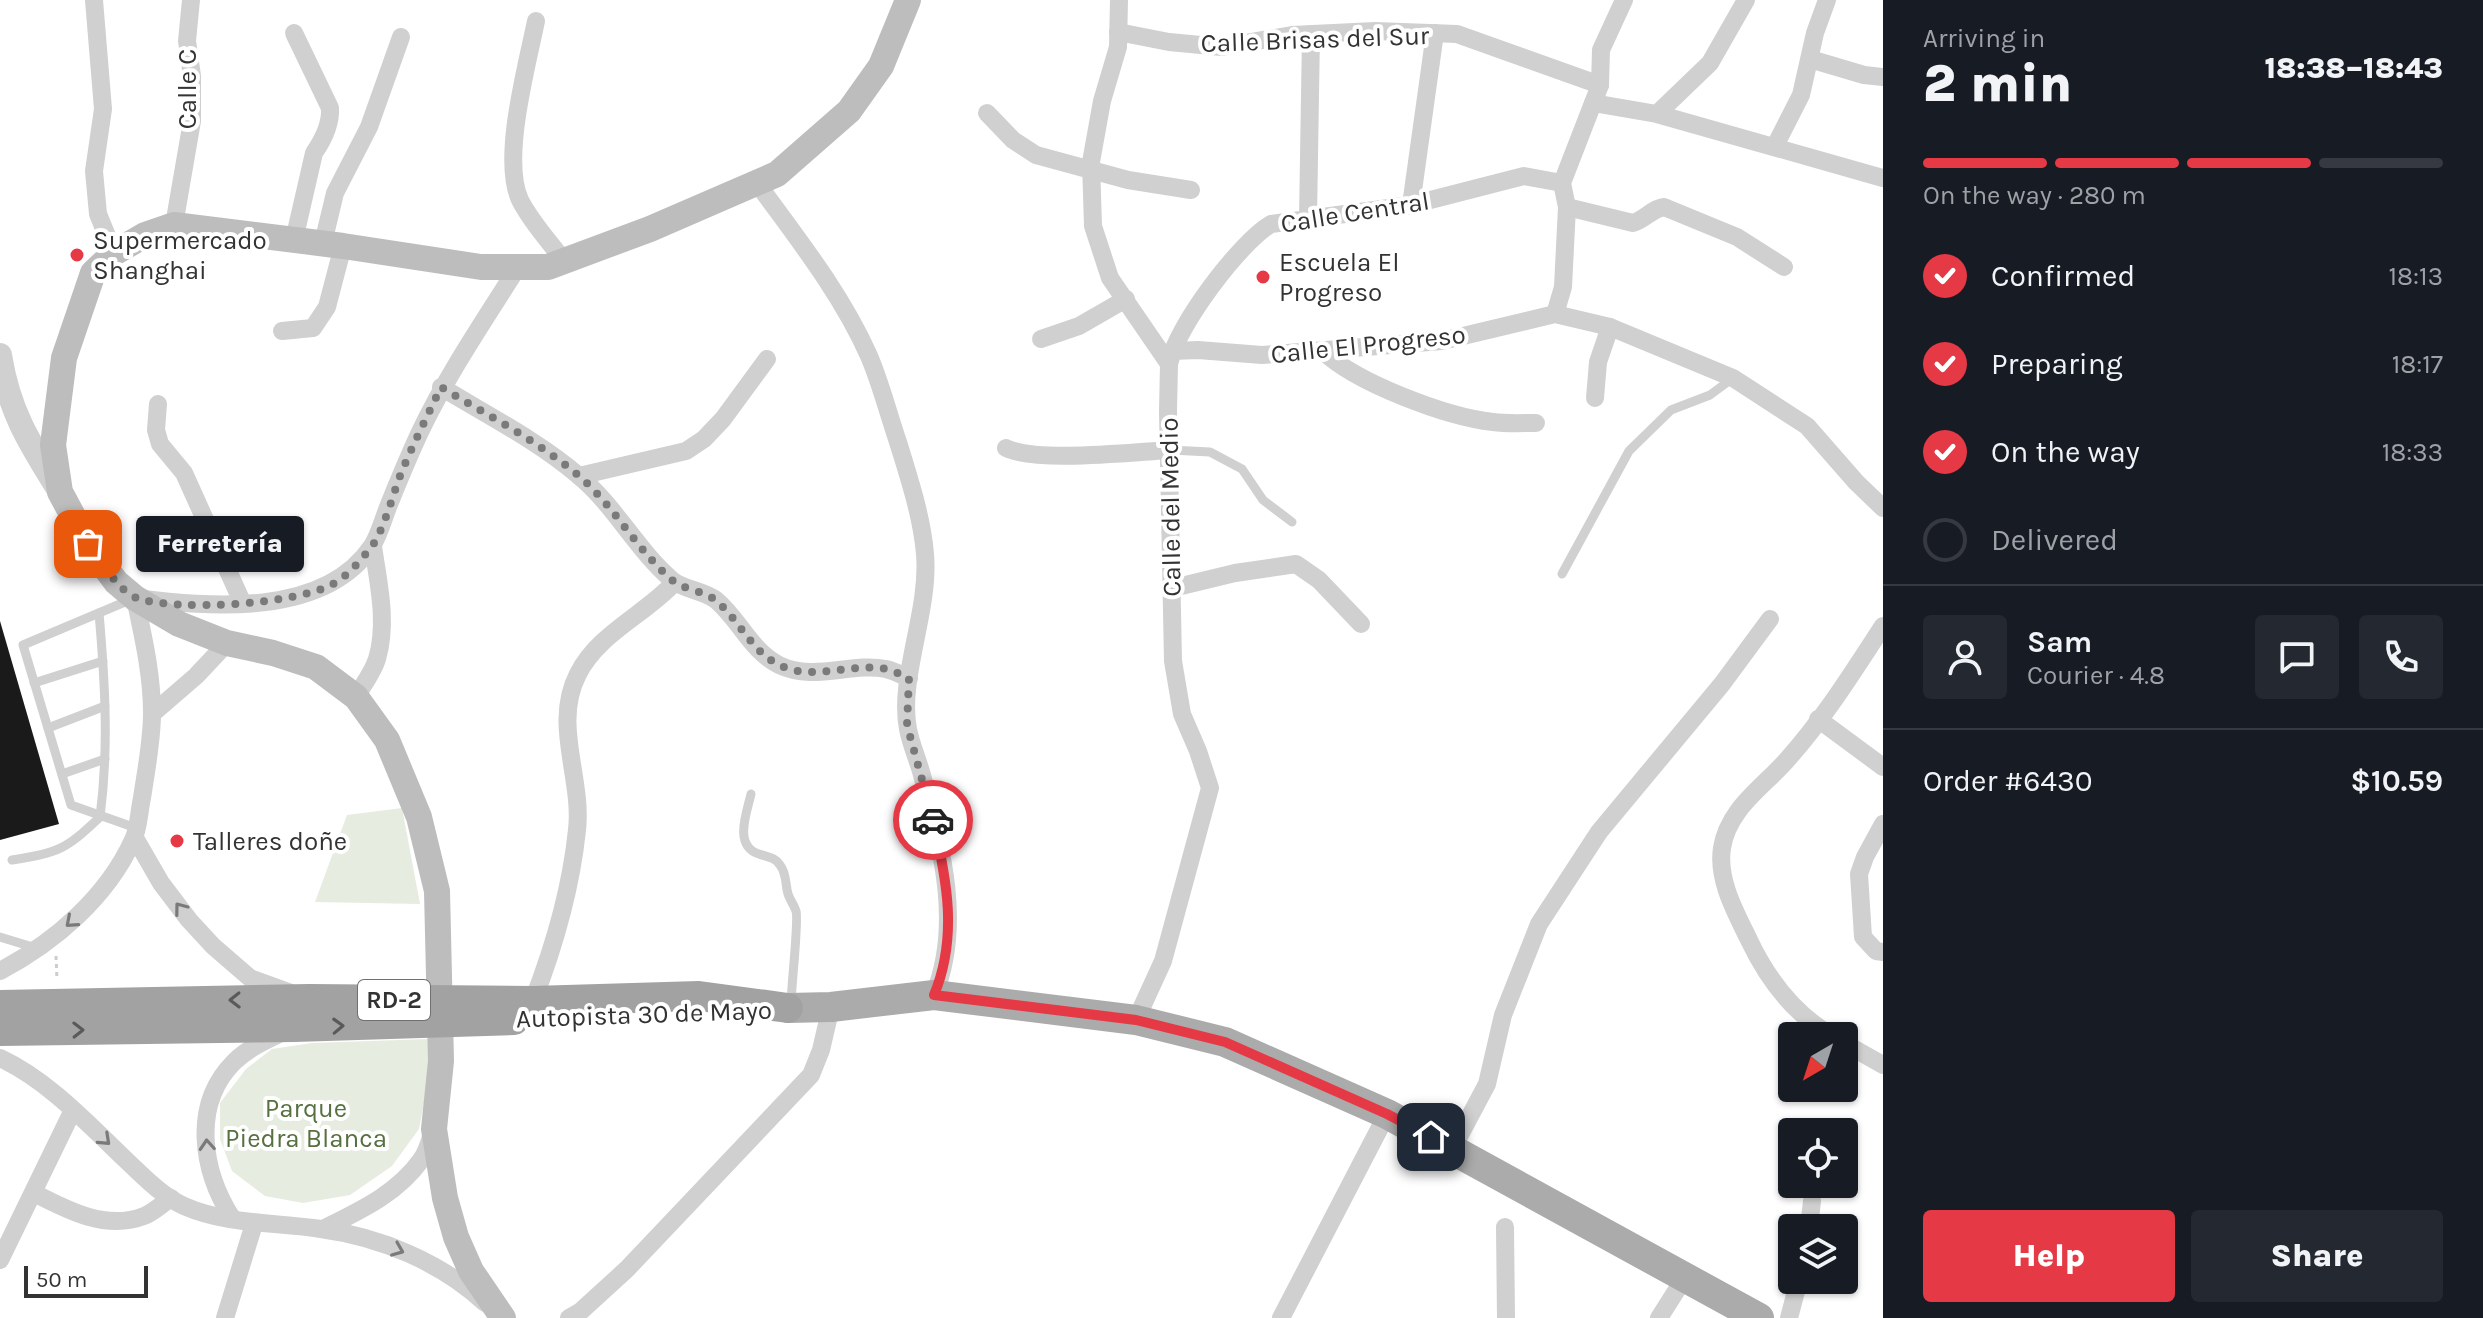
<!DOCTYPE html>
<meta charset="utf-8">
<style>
:root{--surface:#171b24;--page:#242831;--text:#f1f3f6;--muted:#9ea1a6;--line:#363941;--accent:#e63946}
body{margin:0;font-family:Karla,sans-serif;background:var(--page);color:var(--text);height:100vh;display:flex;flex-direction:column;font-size:30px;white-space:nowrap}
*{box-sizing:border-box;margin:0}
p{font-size:26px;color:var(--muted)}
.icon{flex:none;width:44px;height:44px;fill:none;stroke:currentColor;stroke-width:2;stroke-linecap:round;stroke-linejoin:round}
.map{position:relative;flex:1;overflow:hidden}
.sheet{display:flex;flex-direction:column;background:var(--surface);width:600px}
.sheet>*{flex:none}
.needle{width:52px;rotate:219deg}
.fabs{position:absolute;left:1778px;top:1022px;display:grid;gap:16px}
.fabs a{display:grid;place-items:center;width:80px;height:80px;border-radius:8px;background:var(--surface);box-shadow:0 2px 6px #0004;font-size:40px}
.scale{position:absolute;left:24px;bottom:20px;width:124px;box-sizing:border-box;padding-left:8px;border:4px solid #333;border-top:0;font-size:22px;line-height:28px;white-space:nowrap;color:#333;-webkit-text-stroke:6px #fff;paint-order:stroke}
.pin{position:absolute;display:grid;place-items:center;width:68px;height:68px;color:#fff;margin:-34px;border-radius:16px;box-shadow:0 4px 12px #0006}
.courier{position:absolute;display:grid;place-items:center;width:80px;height:80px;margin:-40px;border:6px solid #e63946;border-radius:50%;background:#fff;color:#222;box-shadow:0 2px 10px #0007}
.bubble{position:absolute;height:56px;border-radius:8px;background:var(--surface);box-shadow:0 2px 6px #0004;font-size:26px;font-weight:800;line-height:56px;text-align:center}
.overview em{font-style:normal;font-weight:800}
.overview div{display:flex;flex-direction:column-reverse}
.overview{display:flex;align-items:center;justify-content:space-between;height:136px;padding:0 40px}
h1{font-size:52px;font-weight:800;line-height:60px}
.bar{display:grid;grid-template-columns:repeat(4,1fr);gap:12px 8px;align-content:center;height:96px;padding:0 40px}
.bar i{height:10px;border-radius:6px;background:var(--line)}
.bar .active{background:var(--accent)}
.bar p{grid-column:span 4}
.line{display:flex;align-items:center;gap:20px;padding:0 40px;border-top:2px solid var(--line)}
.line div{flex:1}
.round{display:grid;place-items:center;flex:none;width:84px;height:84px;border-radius:8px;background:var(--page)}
ol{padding:0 40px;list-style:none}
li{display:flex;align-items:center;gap:24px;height:88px}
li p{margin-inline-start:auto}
li .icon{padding:8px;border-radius:50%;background:var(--accent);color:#fff;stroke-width:4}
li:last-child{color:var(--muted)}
li i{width:44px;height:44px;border:4px solid var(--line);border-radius:50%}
.primary-button{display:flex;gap:16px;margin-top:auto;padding:16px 40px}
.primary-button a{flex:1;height:92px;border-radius:8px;background:var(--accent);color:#fff;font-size:32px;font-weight:800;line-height:92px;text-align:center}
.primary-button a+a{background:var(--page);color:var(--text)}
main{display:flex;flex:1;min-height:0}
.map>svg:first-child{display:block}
.green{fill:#e6ecdf}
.building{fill:#1a1a1a}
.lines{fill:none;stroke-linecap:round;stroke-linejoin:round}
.path{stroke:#cdcdcd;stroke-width:3;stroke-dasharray:4 4;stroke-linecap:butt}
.service{stroke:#d0d0d0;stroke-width:9}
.minor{stroke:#d0d0d0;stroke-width:18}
.tertiary{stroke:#d0d0d0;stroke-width:24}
.secondary{stroke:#bdbdbd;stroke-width:26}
.primary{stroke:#ababab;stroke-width:30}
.trunk{stroke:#a2a2a2;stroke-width:30}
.oneway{stroke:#7a7a7a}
.oneway2{stroke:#5a5a5a}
.done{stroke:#7a7a7a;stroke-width:8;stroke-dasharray:0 14.4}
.route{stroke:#e63946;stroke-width:10}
.poi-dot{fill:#e63946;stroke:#fff;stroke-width:3}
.labels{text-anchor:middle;stroke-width:8;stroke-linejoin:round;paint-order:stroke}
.shield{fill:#fff;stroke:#707070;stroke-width:2}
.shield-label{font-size:24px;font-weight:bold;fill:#333}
.street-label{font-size:26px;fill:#333;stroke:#fff}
.poi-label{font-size:26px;fill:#333;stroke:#fff;text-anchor:start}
.park-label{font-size:26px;fill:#56703f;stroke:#fff}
</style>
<main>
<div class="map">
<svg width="1883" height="1318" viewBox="0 0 1883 1318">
<rect width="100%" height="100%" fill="#fff"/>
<g class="green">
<polygon points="402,808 420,904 315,902 347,815"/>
<polygon points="429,1039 427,1087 419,1129 392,1166 350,1195 303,1203 265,1196 232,1171 220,1139 220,1103 246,1069 272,1049 312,1043"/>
</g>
<polygon class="building" points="0,621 59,824 0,840"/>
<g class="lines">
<polyline class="path" points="56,956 57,980"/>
<g class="service">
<polyline points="1170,450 1210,452 1242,469 1263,500 1292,522"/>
<polyline points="1562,574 1629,451 1671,410 1710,395 1733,378"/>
<polyline points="132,599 23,645 71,805 136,828"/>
<polyline points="34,683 103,661"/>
<polyline points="48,728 105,706"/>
<polyline points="62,774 105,759"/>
<path d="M751,794C747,812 733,846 759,854C767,857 775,857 780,865C787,874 785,884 788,894C790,900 794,905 796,911C799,920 791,988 791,1005"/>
<path d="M12,860C60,852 65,850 100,817C109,748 105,682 99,613"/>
<polyline points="0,937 36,948"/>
</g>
<g class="minor">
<polyline points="94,0 103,109 94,171 98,214 114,253"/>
<polyline points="1119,0 1118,47 1102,101 1091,162 1093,226 1110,278 1169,364 1168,411 1173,661 1182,714 1198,751 1210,788 1163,961 1136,1020"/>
<path d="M536,21C527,66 501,159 520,200C531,222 549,241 564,261"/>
<polyline points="1118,32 1169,42 1222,47 1292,35 1375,31 1457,34 1600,85"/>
<path d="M294,33L330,108C331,124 323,140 314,153L294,240"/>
<polyline points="1810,59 1864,75 1883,77"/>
<polyline points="1593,103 1657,114 1883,178"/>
<polyline points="987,113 1013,140 1036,155 1128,180 1191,190"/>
<polyline points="1657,114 1710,63 1746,0"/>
<polyline points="1775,146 1801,95 1815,33 1827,0"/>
<path d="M757,183C797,238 841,293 869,356C881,384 888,413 898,442C909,478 922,517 925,554C930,611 898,678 908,729C911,745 918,760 922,775C941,847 963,923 934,995"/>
<polyline points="1411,205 1435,33"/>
<path d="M1567,207L1633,223C1646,219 1651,209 1664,207L1737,237L1784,267"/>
<polyline points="1308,219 1311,34"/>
<polyline points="174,225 192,121 192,76 187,41 191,0"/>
<polyline points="323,243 335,193 369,127 401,37"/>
<polyline points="1555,314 1563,287 1567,207 1562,183 1600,85 1601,50 1624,0"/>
<polyline points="282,331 313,328 327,307 343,246"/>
<polyline points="1041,339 1079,326 1126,299"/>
<polyline points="1172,351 1198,350 1262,355 1442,341 1555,314 1610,327 1733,378 1807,426 1856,482 1883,508"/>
<path d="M1323,351C1356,383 1447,417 1493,422C1507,424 1522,423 1536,423"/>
<path d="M1170,361C1177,326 1240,242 1271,224L1411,205L1524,176L1562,183"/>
<path d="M441,387C487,415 538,441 579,476C615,506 637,550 672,580C684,590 703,590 716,600C739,619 751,651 779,665C814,682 851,662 886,669C894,671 902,675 909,678"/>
<polyline points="1595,398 1598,362 1610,327"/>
<polyline points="158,404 156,430 160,444 184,473 243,604"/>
<path d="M1006,448C1037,463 1132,452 1170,450"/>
<polyline points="579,476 686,451 704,439 723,419 767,359"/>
<polyline points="1173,588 1235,573 1296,564 1319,580 1361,624"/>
<path d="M356,697C363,685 373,672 377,659C388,622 378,582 373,546"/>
<polyline points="152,714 196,676 227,643"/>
<polyline points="1818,719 1883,767"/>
<polyline points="1883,824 1865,857 1859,874 1863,937 1876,951 1883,952"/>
<polyline points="135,838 161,883 189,920 213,946 250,978 291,993"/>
<path d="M0,971C55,942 107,897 133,840C139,828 139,811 142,798C146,771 152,741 152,713C152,674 143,636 135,598C209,607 324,618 372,546C379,535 383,520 388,507C398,482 408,458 419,434C447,375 483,322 518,267"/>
<path d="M533,1001C554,947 571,888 577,830C583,778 552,724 578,674C598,634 644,615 674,583"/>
<path d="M1832,1036C1794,1014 1768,980 1749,940C1736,913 1717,880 1722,848C1728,809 1762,788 1786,761C1823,720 1853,672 1883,626"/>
<polyline points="1844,1043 1883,1065"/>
<path d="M0,1058C49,1081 88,1124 127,1161C144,1177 162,1196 184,1206C227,1225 276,1222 321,1229C380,1237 441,1262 485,1303"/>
<polyline points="1453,1148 1487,1084 1503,1015 1539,924 1599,832 1722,684 1770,619"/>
<path d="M34,1193C67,1210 106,1231 144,1216C154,1212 163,1203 171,1198"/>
<path d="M232,1218C202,1171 191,1105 234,1062C247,1049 264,1041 281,1033"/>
<polyline points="1505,1227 1506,1318"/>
<polyline points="1809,1228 1812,1201"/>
<path d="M323,1229C359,1211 397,1194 421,1160C427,1152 430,1140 433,1131"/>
<polyline points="0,1260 73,1110"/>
<polyline points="225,1318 254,1224"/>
<polyline points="569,1318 581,1311 627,1269 811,1075 821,1050 831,1007"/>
<polyline points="1281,1318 1387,1114"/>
<polyline points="1659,1318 1685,1277"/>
<polyline points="1789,1318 1799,1280"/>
</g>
<path class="tertiary" d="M0,355C9,412 30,444 60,492"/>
<polyline class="secondary" points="503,1318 471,1271 456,1237 445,1198 434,1129 441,1061 437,891 419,817 387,740 356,697 316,667 273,653 227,643 179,624 135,598 116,582 88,544 60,492 53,445 64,358 93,273 114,253 145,235 174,225 343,246 481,267 548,267 650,229 777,174 849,111 881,66 908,0"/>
<polyline class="primary" points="788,1008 831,1007 934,995 1136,1020 1225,1042 1387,1114 1759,1318"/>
<g class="trunk">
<polyline points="0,1005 309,999 533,1001 699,996 788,1008"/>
<polyline points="0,1031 294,1027 514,1020"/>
</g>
</g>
<defs><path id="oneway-chevron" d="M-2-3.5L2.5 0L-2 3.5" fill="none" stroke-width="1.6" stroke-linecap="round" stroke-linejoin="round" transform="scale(2)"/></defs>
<g class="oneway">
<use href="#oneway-chevron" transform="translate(180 908) rotate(-127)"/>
<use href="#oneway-chevron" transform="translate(71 922) rotate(139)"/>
<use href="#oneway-chevron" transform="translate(105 1140) rotate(43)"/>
<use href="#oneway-chevron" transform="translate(207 1145) rotate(-94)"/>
<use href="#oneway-chevron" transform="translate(398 1250) rotate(22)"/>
</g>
<g class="oneway2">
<use href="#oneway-chevron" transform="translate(235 1000) rotate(179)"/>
<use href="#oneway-chevron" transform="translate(338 1026) rotate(-2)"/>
<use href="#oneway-chevron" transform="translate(78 1030) rotate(-1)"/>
</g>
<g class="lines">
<path class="done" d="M88,544C99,559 119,592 137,598C176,612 292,604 329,586C346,578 358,563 370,549C383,533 392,497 400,476C412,446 427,417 441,387C487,415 538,441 579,476C614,506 637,550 672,580C683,590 703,590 715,600C739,619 751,651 779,665C814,682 850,662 886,669C894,671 902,675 909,678L907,725L933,820"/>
<path class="route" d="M933,820C947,880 958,937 934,995L1136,1020L1225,1042L1387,1114L1431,1137"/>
</g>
<g class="poi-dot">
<circle cx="77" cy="255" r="8"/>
<circle cx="1263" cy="277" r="8"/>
<circle cx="177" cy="841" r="8"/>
</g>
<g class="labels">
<rect class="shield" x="358" y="980" width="72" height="40" rx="6"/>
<g class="shield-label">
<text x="394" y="1008">RD-2</text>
</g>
<g class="street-label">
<text transform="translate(1315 39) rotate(-2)" y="9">Calle Brisas del Sur</text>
<text transform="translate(187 89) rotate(-90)" y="9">Calle C</text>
<text transform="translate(1355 212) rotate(-9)" y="9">Calle Central</text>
<text transform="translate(1368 344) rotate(-6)" y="9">Calle El Progreso</text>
<text transform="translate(1170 507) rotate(-91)" y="9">Calle del Medio</text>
<text transform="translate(644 1014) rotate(-2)" y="9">Autopista 30 de Mayo</text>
</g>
<g class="poi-label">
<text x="93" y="249">Supermercado<tspan x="93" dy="30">Shanghai</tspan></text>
<text x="1279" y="271">Escuela El<tspan x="1279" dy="30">Progreso</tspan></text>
<text x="193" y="850">Talleres doñe</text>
</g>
<g class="park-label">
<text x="306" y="1117">Parque<tspan x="306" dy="30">Piedra Blanca</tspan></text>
</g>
</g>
</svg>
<div class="fabs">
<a><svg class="needle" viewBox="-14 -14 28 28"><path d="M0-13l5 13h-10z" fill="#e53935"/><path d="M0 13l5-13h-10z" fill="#9ea1a6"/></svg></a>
<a><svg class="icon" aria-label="locate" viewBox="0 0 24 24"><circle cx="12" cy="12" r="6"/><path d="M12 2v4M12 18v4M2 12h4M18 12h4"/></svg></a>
<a><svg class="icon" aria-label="layers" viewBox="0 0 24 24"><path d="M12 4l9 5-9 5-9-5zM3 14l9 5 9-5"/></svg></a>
</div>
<div class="scale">50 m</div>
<div class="pin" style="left:88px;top:544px;background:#ea580c"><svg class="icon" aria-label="bag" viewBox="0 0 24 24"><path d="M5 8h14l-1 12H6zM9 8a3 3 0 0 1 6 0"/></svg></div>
<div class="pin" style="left:1431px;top:1137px;background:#1f2937"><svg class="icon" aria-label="home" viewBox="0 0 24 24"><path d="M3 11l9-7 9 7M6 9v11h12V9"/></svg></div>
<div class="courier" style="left:933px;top:820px"><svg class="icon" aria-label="car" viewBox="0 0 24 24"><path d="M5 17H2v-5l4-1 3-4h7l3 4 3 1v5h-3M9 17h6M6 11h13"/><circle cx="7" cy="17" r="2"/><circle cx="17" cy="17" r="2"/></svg></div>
<div class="bubble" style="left:136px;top:516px;width:168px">Ferretería</div>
</div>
<section class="sheet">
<div class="overview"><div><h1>2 min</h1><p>Arriving in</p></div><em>18:38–18:43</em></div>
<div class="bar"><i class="active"></i><i class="active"></i><i class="active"></i><i></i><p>On the way · 280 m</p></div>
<ol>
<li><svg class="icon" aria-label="check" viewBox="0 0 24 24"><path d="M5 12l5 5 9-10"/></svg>Confirmed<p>18:13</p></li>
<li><svg class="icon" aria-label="check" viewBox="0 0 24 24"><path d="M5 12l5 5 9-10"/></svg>Preparing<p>18:17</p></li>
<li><svg class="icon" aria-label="check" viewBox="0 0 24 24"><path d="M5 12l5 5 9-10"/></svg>On the way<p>18:33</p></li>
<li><i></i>Delivered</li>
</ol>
<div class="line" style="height:144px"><a class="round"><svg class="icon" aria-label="person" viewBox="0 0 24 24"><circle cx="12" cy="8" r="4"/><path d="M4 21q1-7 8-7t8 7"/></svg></a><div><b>Sam</b><p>Courier · 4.8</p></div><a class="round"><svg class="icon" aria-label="chat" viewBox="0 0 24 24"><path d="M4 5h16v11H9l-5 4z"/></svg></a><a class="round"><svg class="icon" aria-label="phone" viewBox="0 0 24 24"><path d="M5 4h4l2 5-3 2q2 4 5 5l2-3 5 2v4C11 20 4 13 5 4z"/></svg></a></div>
<div class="line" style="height:104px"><div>Order #6430</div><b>$10.59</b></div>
<div class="primary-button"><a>Help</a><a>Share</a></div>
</section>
</main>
